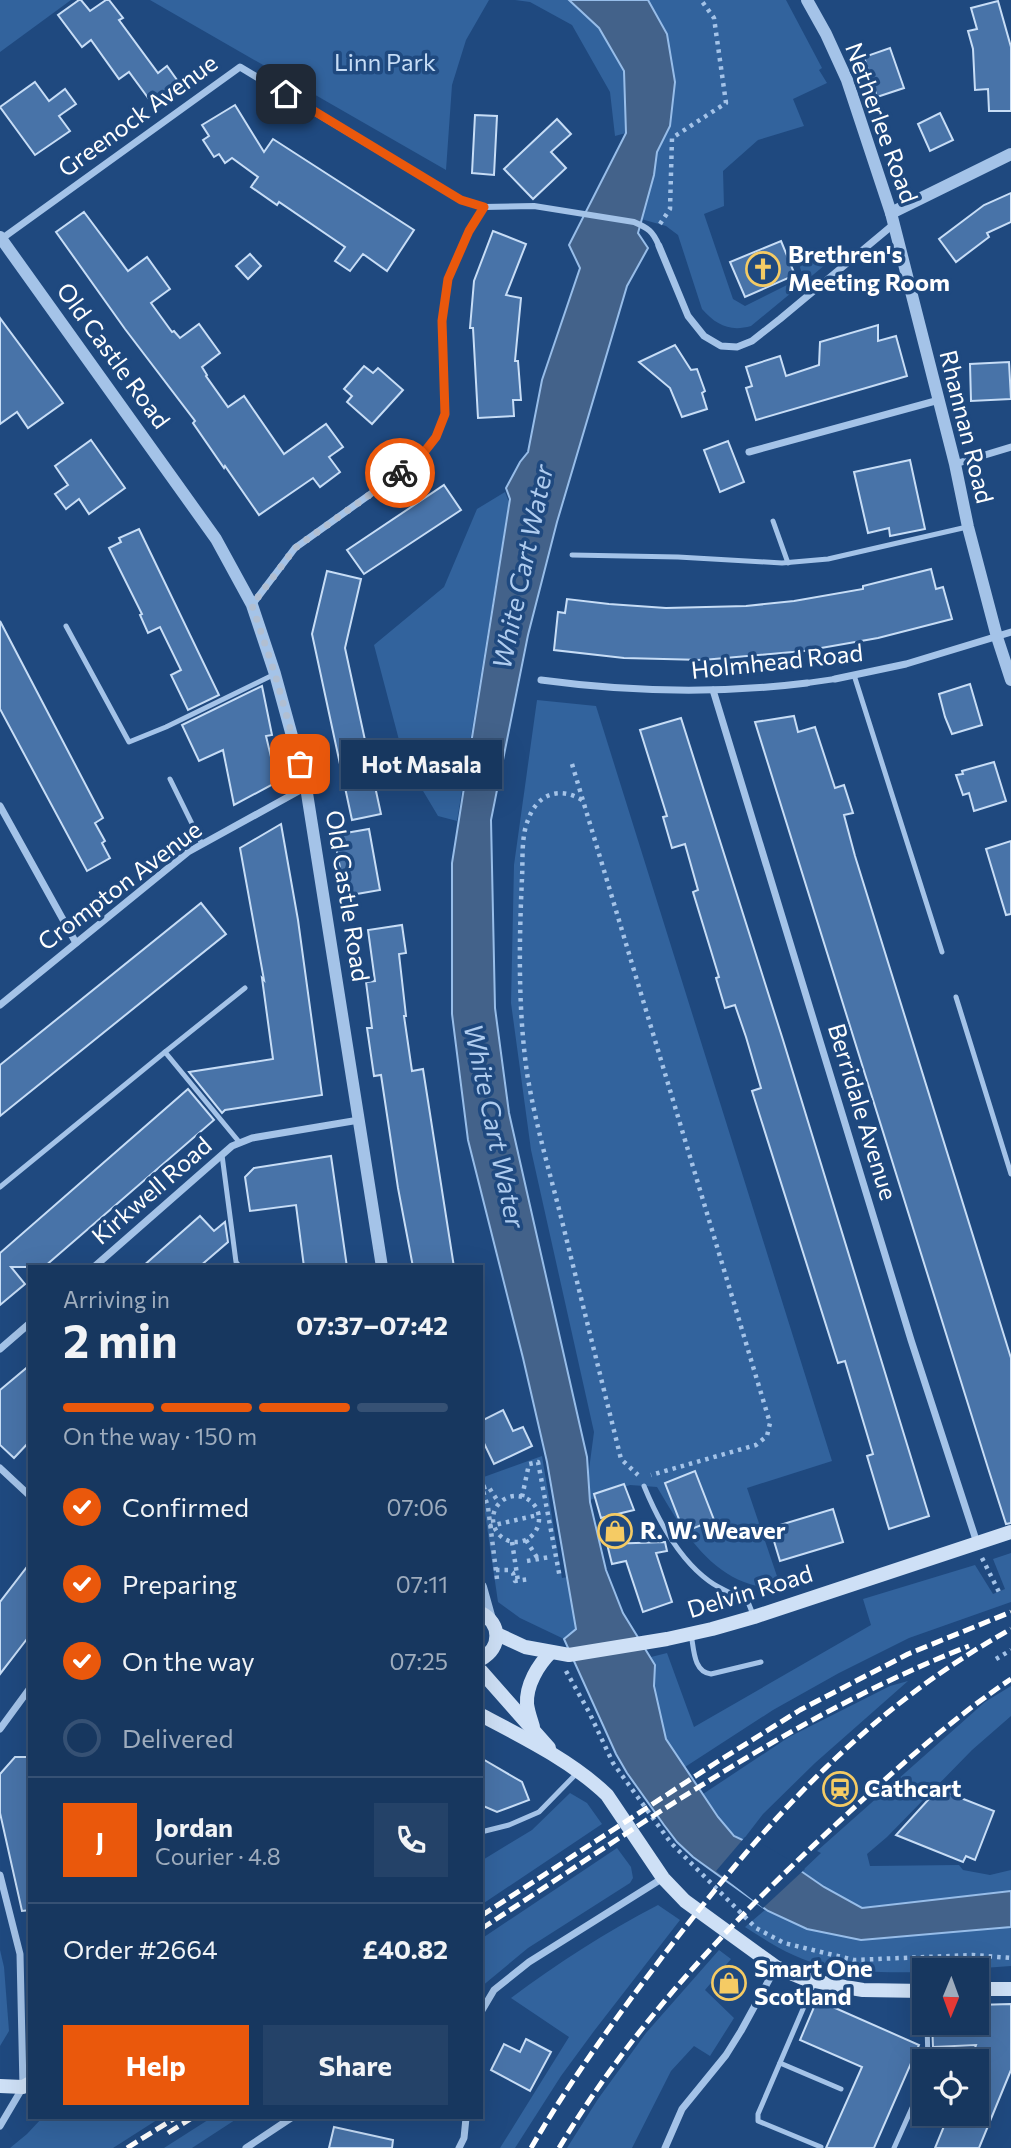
<!DOCTYPE html>
<meta charset="utf-8">
<style>
:root{--surface:#17375f;--page:#244268;--text:#f1f3f6;--muted:#9eacbd;--line:#365174;--accent:#ea580c}
body{margin:0;font-family:Commissioner,sans-serif;background:var(--page);color:var(--text);height:100vh;display:flex;flex-direction:column;font-size:26px;white-space:nowrap}
*{box-sizing:border-box;margin:0}
p{font-size:23px;color:var(--muted)}
.icon{flex:none;width:38px;height:38px;fill:none;stroke:currentColor;stroke-width:2;stroke-linecap:round;stroke-linejoin:round}
.map{position:relative;flex:1;overflow:hidden}
.sheet{position:absolute;left:28px;top:1265px;width:455px;height:854px;display:flex;flex-direction:column;background:var(--surface);border-radius:0px;box-shadow:0 7px 28px #0002,0 0 0 2px var(--line)}
.sheet>*{flex:none}
.needle{width:46px;rotate:181deg}
.buttons{position:absolute;left:912px;top:1958px;display:grid;gap:14px}
.buttons a{display:grid;place-items:center;width:77px;height:77px;border-radius:0px;background:var(--surface);box-shadow:0 7px 28px #0002,0 0 0 2px var(--line);font-size:35px}
.pin{position:absolute;display:grid;place-items:center;width:60px;height:60px;color:#fff;margin:-30px;border-radius:14px;box-shadow:0 4px 10px #0006}
.courier{position:absolute;display:grid;place-items:center;width:70px;height:70px;margin:-35px;border:5px solid #ea580c;border-radius:50%;background:#fff;color:#222;box-shadow:0 2px 9px #0007}
.bubble{position:absolute;height:49px;border-radius:0px;background:var(--surface);box-shadow:0 7px 28px #0002,0 0 0 2px var(--line);font-size:23px;font-weight:700;line-height:49px;text-align:center}
.overview em{font-style:normal;font-weight:700}
.overview div{display:flex;flex-direction:column-reverse}
.overview{display:flex;align-items:center;justify-content:space-between;height:119px;padding:0 35px}
h1{font-size:46px;font-weight:700;line-height:52px}
.bar{display:grid;grid-template-columns:repeat(4,1fr);gap:10px 7px;align-content:center;height:84px;padding:0 35px}
.bar i{height:9px;border-radius:5px;background:var(--line)}
.bar .current{background:var(--accent)}
.bar p{grid-column:span 4}
.line{display:flex;align-items:center;gap:18px;padding:0 35px;border-top:2px solid var(--line)}
.line div{flex:1}
.round{display:grid;place-items:center;flex:none;width:74px;height:74px;border-radius:0px;background:var(--page)}
ol{padding:0 35px;list-style:none}
li{display:flex;align-items:center;gap:21px;height:77px}
li p{margin-inline-start:auto}
li .icon{padding:7px;border-radius:50%;background:var(--accent);color:#fff;stroke-width:4}
li:last-child{color:var(--muted)}
li i{width:38px;height:38px;border:4px solid var(--line);border-radius:50%}
.cta{display:flex;gap:14px;margin-top:auto;padding:14px 35px}
.cta a{flex:1;height:80px;border-radius:0px;background:var(--accent);color:#fff;font-size:28px;font-weight:700;line-height:80px;text-align:center}
.cta a+a{background:var(--page);color:var(--text)}
.map>svg:first-child{display:block}
.green{fill:#32639d}
.water{fill:#43628a;stroke:#97bde9;stroke-width:2}
.pier{fill:#1f497f}
.building{fill:#4873a8;stroke:#c7ddf6;stroke-width:2}
.lines{fill:none;stroke-linecap:round;stroke-linejoin:round}
.path{stroke:#a4c3e8;stroke-width:4.5;stroke-dasharray:3.5 5;stroke-linecap:butt}
.service{stroke:#a4c3e8;stroke-width:5}
.pedestrian{stroke:#a4c3e8;stroke-width:6}
.minor{stroke:#a4c3e8;stroke-width:7}
.tertiary{stroke:#a4c3e8;stroke-width:12}
.secondary{stroke:#cee0f6;stroke-width:14}
.rail{stroke:#fff;stroke-width:5;stroke-dasharray:12 5;stroke-linecap:butt}
.done{stroke:#b1bfd2;stroke-width:7;stroke-dasharray:0 12.6}
.route{stroke:#ea580c;stroke-width:9}
.labels{text-anchor:middle;stroke-width:7;stroke-linejoin:round;paint-order:stroke}
.park-label{font-size:24px;fill:#c7ddf6;stroke:#1f497f}
.street-label{font-size:24px;fill:#fff;stroke:#1f497f}
.poi-label{font-size:24px;font-weight:bold;fill:#fff;stroke:#1f497f;text-anchor:start}
.water-label{font-size:26px;font-style:italic;fill:#afccef;stroke:#1f497f}
</style>
<div class="map">
<svg width="1011" height="2148" viewBox="0 0 1011 2148">
<rect width="100%" height="100%" fill="#1f497f"/>
<g class="green">
<polygon points="0,0 71,0 0,52"/>
<polygon points="150,0 489,0 466,40 452,85 446,170"/>
<polygon points="515,0 569,0 599,28 624,71 626,133 615,136 610,92 572,25 530,2"/>
<path d="M633,0H786L822,68L819,70L827,83L793,99L804,126L758,140L723,171L724,206L704,214L733,299L745,306L803,277L800,267C806,258 814,255 825,252L831,260L751,326C730,332 716,325 702,309L678,235L666,226L641,219Z"/>
<polygon points="505,492 509,502 457,821 438,816 404,759 374,645 444,587 477,509"/>
<path d="M537,700L596,706L832,1461L747,1488L781,1588C718,1590 686,1536 657,1487L630,1485L590,1500L588,1477L594,1432L531,1150L511,1003L514,865Z"/>
<polygon points="542,1456 562,1578 567,1577 576,1629 564,1639 520,1618 498,1602 485,1513 481,1500 481,1478"/>
<polygon points="1011,1553 1011,1602 909,1638 839,1673 773,1710 685,1767 666,1739 654,1686 655,1666 651,1657 667,1653 694,1727 871,1625 863,1599 975,1565 993,1594 1005,1589 993,1559"/>
<path d="M908,1681L815,1763L763,1814L743,1840C725,1831 714,1811 703,1794L789,1737L890,1686Z"/>
<polygon points="1011,1686 1011,1716 972,1750 887,1837 867,1854 870,1866 959,1865 963,1870 990,1875 1011,1870 1011,1891 862,1908 824,1887 802,1871 821,1853 817,1851 985,1702"/>
<polygon points="570,1793 587,1803 602,1824 481,1905 481,1861 532,1830"/>
<polygon points="617,1848 631,1867 633,1878 630,1883 528,1948 481,1987 481,1939"/>
<path d="M658,1905L680,1920L594,2031L561,2076L515,2148H500L569,2037L511,1998C558,1963 606,1932 658,1905Z"/>
<path d="M765,1910L807,1929L861,1940L1011,1927V1966C951,1970 887,1978 827,1966C797,1961 770,1943 745,1927Z"/>
<polygon points="0,1950 4,1967 9,2031 0,2046"/>
<polygon points="719,1950 731,1959 705,1990 734,2018 710,2056 694,2046 671,2071 632,2148 567,2148 598,2099 646,2033"/>
<polygon points="42,2118 160,2118 113,2148 10,2148 27,2134"/>
<polygon points="211,2118 238,2118 192,2148 164,2148"/>
</g>
<polygon class="water" points="569,0 648,0 667,34 675,82 670,126 657,152 654,175 638,233 648,248 627,286 557,522 528,635 491,820 495,1008 509,1113 587,1457 590,1502 606,1570 623,1613 655,1665 654,1686 666,1739 718,1817 734,1836 785,1860 824,1887 862,1908 1011,1891 1011,1927 861,1940 807,1929 768,1911 693,1857 677,1842 664,1825 627,1773 616,1754 564,1639 576,1629 547,1462 523,1358 468,1140 452,1014 452,863 510,499 506,488 520,462 528,452 542,380 580,268 569,245 626,133 624,71 599,28"/>
<polygon class="pier" points="745,1837 764,1845 805,1869 763,1908 716,1871"/>
<g class="building">
<polygon points="79,0 81,0 90,11 106,0 109,0 123,18 119,20 158,73 167,66 182,87 154,106 129,72 119,79 91,40 82,47 58,15"/>
<polygon points="998,1 1011,47 1011,111 989,111 988,89 975,90 973,49 968,31 977,29 971,8"/>
<polygon points="890,48 904,88 877,97 864,57"/>
<polygon points="35,82 49,101 65,89 76,104 59,116 70,131 35,155 0,107"/>
<polygon points="235,105 264,152 273,139 414,230 387,271 363,254 350,271 335,261 345,247 279,202 277,205 251,187 258,177 232,158 225,163 219,154 214,157 203,140 209,136 202,125"/>
<polygon points="940,113 953,140 930,151 918,124"/>
<polygon points="475,115 497,116 494,175 472,173"/>
<polygon points="557,119 571,134 551,152 566,168 533,199 504,169"/>
<polygon points="1011,193 1011,222 987,233 989,237 956,262 939,239 984,205"/>
<polygon points="84,212 128,271 147,257 170,289 151,303 172,332 174,331 180,338 199,324 220,353 202,367 207,375 206,376 228,407 244,396 284,454 326,424 343,447 329,457 340,472 320,487 313,478 259,515 225,466 224,468 193,423 195,421 125,329 56,232"/>
<polygon points="493,231 526,244 506,295 521,298 515,361 518,361 521,400 513,400 514,416 478,418 473,328 470,328 474,281"/>
<polygon points="781,241 795,275 745,297 730,262"/>
<polygon points="250,254 261,266 248,279 236,266"/>
<polygon points="0,318 63,403 28,428 17,412 0,424"/>
<polygon points="878,325 878,341 896,336 907,376 756,420 746,388 752,386 746,367 780,356 786,376 819,365 820,342"/>
<polygon points="675,345 691,370 697,369 705,391 702,393 707,409 682,417 670,388 639,362"/>
<polygon points="1009,362 1011,399 971,401 970,364"/>
<polygon points="364,366 373,373 378,368 403,390 372,424 347,402 352,396 344,389"/>
<polygon points="91,440 125,488 89,514 79,499 66,509 55,494 68,485 55,466"/>
<polygon points="728,441 744,482 720,492 704,450"/>
<polygon points="910,460 925,529 890,536 889,528 868,533 854,472"/>
<polygon points="444,485 461,510 364,574 347,550"/>
<polygon points="139,529 219,695 188,710 171,675 181,670 160,627 148,633 140,615 142,614 109,548 121,542 119,538"/>
<polygon points="931,569 936,589 943,587 952,619 878,638 804,651 703,660 624,658 554,650 558,612 565,613 567,599 609,604 666,608 746,606 794,601 863,589 863,586"/>
<polygon points="327,571 361,579 345,648 381,814 352,820 312,634"/>
<polygon points="0,621 103,818 95,823 105,841 102,843 110,858 87,871 0,709"/>
<polygon points="970,684 982,725 952,734 945,717 939,694"/>
<polygon points="262,686 272,735 266,736 277,782 234,805 223,750 199,761 182,725"/>
<polygon points="794,716 798,732 815,727 835,788 844,785 853,813 844,815 855,856 1011,1358 1011,1523 1006,1524 988,1468 755,722"/>
<polygon points="681,718 783,1040 929,1516 889,1529 867,1456 873,1454 845,1361 838,1363 752,1091 761,1088 746,1037 735,1005 725,1008 716,978 719,977 693,892 698,890 685,844 672,848 663,817 667,816 640,730"/>
<polygon points="994,762 1006,801 974,811 969,793 963,795 956,775 963,774 962,771"/>
<polygon points="281,824 298,920 322,1095 225,1110 222,1113 189,1072 273,1059 262,978 264,980 240,848"/>
<polygon points="369,829 380,890 345,896 334,835"/>
<polygon points="1011,841 1011,914 1006,915 986,849"/>
<polygon points="201,903 226,934 0,1116 0,1065"/>
<polygon points="402,925 406,953 399,954 406,1016 404,1016 412,1071 423,1069 454,1267 413,1267 398,1188 381,1075 374,1076 367,1028 372,1028 366,982 375,981 368,930"/>
<polygon points="188,1089 214,1120 44,1267 11,1267 25,1284 0,1305 0,1253"/>
<polygon points="331,1156 347,1267 304,1267 296,1205 250,1211 245,1177 254,1168"/>
<polygon points="200,1216 214,1231 225,1222 228,1242 199,1267 142,1267"/>
<polygon points="30,1365 30,1441 14,1458 0,1445 0,1390"/>
<polygon points="503,1410 513,1431 523,1427 532,1446 494,1464 481,1437 481,1421"/>
<polygon points="695,1471 714,1520 684,1532 665,1483"/>
<polygon points="624,1484 634,1510 601,1518 594,1494"/>
<polygon points="833,1509 843,1542 780,1561 770,1528"/>
<polygon points="665,1542 667,1551 656,1553 672,1602 643,1612 626,1561 612,1564 607,1544"/>
<polygon points="30,1563 30,1635 0,1674 0,1602"/>
<polygon points="15,1757 30,1757 30,1910 22,1911 0,1813 0,1774"/>
<polygon points="481,1758 522,1782 529,1800 497,1812 481,1805"/>
<polygon points="938,1789 994,1811 975,1860 966,1856 963,1862 896,1835"/>
<polygon points="817,2000 919,2045 874,2148 826,2148 862,2067 800,2040"/>
<polygon points="1011,2004 1011,2070 979,2148 935,2148 949,2114 976,2114 976,2062 970,2062 976,2045 933,2047 932,2023 976,2023 976,2005"/>
<polygon points="526,2039 551,2052 530,2091 491,2070 504,2044 520,2052"/>
<polygon points="334,2127 393,2140 392,2148 329,2148"/>
</g>
<g class="lines">
<g class="path">
<polyline points="660,224 670,209 672,138 726,103 714,18 701,0"/>
<polyline points="572,764 770,1423 767,1436 756,1445 651,1475"/>
<path d="M582,800C559,786 537,794 528,820C521,837 523,859 522,878C519,943 518,1009 527,1073C535,1122 549,1170 561,1217C581,1298 601,1378 621,1459L638,1475"/>
<circle cx="516" cy="1519" r="23"/>
<polyline points="522,1497 529,1464 538,1462 560,1578"/>
<polyline points="481,1528 538,1515"/>
<polyline points="526,1540 538,1559"/>
<polyline points="512,1542 518,1581"/>
<polyline points="982,1558 999,1592"/>
<polyline points="527,1561 550,1557"/>
<polyline points="496,1570 509,1570 513,1573 515,1581 530,1579"/>
<polyline points="497,1579 488,1507 482,1488 488,1486 499,1503"/>
<polyline points="996,1659 1011,1650"/>
<polyline points="566,1671 589,1712 613,1763 671,1843 756,1928 784,1943 854,1960 973,1955 1011,1958"/>
</g>
<g class="service">
<polyline points="773,521 788,563"/>
<polyline points="572,555 678,557 782,563 828,559 967,527"/>
<polyline points="66,626 129,742 166,727 275,674"/>
<polyline points="854,675 942,952"/>
<polyline points="170,779 202,844"/>
<polyline points="956,997 1011,1174"/>
<polyline points="165,1052 245,988"/>
<polyline points="222,1155 236,1262 240,1267"/>
<polyline points="0,1187 165,1052 240,1143"/>
<path d="M644,1486C658,1520 679,1559 709,1581C721,1590 735,1594 748,1602L754,1617"/>
<path d="M691,1634C694,1648 693,1672 711,1674L761,1662"/>
<polyline points="481,1832 509,1825 539,1812 578,1772"/>
<polyline points="815,1981 758,2114 758,2121 821,2147"/>
<polyline points="927,2023 928,2062"/>
<polyline points="780,2063 841,2089"/>
<polyline points="894,2148 924,2081"/>
</g>
<g class="pedestrian">
<path d="M484,207L534,206L634,222C648,228 653,231 659,246"/>
<polyline points="807,683 835,679"/>
</g>
<g class="minor">
<polyline points="0,240 240,67 461,200 484,207 469,231 448,279 442,321 445,414 436,437 418,460 295,548 252,605"/>
<polyline points="659,246 688,316 704,336 721,346 737,347 752,341 780,319 894,224"/>
<polyline points="749,452 939,400"/>
<polyline points="955,464 1011,447"/>
<polyline points="835,679 906,664 1011,632"/>
<path d="M541,680C630,692 719,694 807,683"/>
<polyline points="713,690 911,1340 977,1543"/>
<polyline points="0,806 76,943"/>
<polyline points="0,1005 188,852 306,787"/>
<polyline points="94,1267 232,1146 252,1138 359,1120"/>
<polyline points="0,1349 30,1323"/>
<polyline points="0,1468 30,1496"/>
<polyline points="0,1729 30,1688"/>
<polyline points="0,1875 20,1954 23,2087 0,2126"/>
<polyline points="481,2012 494,1990 529,1962 663,1878"/>
<polyline points="246,2148 291,2118"/>
<polyline points="459,2148 464,2138 466,2118"/>
<polyline points="665,2148 682,2109 726,2055 741,2031 776,1967"/>
</g>
<g class="tertiary">
<polyline points="807,0 826,34 847,80 891,213 955,464 968,527 997,637 1011,680"/>
<polyline points="891,213 1011,154"/>
<polyline points="0,237 216,539 252,605 275,674 306,787 382,1267"/>
<polyline points="481,1587 490,1619"/>
</g>
<g class="secondary">
<path d="M481,1613C501,1623 502,1648 481,1659"/>
<polyline points="497,1634 525,1647 569,1655 667,1639 712,1629 754,1617 1011,1532"/>
<polyline points="481,1671 549,1748"/>
<path d="M481,1715C523,1737 573,1762 607,1795L663,1878L685,1901L776,1967L805,1979L839,1986L863,1990L924,1991"/>
<path d="M533,1727C531,1720 528,1712 527,1704C526,1685 538,1665 551,1652"/>
<polyline points="976,1989 1011,1989"/>
<polyline points="0,2086 23,2087 30,2083"/>
</g>
<g class="rail">
<polyline points="481,1916 717,1762 800,1710 908,1654 1011,1612"/>
<path d="M481,1929C638,1827 793,1715 969,1646"/>
<polyline points="168,2133 192,2118"/>
<polyline points="127,2148 175,2118"/>
<path d="M531,2148C571,2079 618,2015 666,1952C767,1821 864,1711 1011,1629"/>
<path d="M559,2148C632,2026 728,1925 831,1829C888,1776 946,1723 1011,1679"/>
</g>
</g>
<g class="lines">
<polyline class="done" points="300,764 275,674 252,605 295,548 400,473"/>
<polyline class="route" points="286,94 461,200 484,207 469,231 448,279 442,321 445,414 436,437 418,460 400,473"/>
</g>
<defs>
<g id="church-ring" transform="scale(1.75)"><circle r="9.5" fill="#1f497f" stroke="#f5cb64" stroke-width="1.5"/><path d="M-1.2-6h2.4v3.5h3.3v2.4h-3.3V6h-2.4V-.1h-3.3v-2.4h3.3Z" fill="#f5cb64"/></g>
<g id="shop-ring" transform="scale(1.75)"><circle r="9.5" fill="#1f497f" stroke="#f5cb64" stroke-width="1.5"/><path d="M-5-2.5h2.3a2.7 3.5 0 0 1 5.4 0H5L5.5 6h-11ZM-1.5-2.5h3a1.5 2.3 0 0 0-3 0Z" fill="#f5cb64"/></g>
<g id="station-ring" transform="scale(1.75)"><circle r="9.5" fill="#1f497f" stroke="#f5cb64" stroke-width="1.5"/><path d="M-3-6H3Q5-6 5-4V2Q5 4 3 4L4.5 6H3L1.5 4h-3L-3 6H-4.5L-3 4Q-5 4-5 2V-4Q-5-6-3-6ZM-3.5-4v3h7v-3ZM-3.5 1v1.5H-2V1ZM2 1v1.5H3.5V1Z" fill="#f5cb64"/></g>
</defs>
<g fill-rule="evenodd">
<use href="#church-ring" x="763" y="269"/>
<use href="#shop-ring" x="615" y="1531"/>
<use href="#station-ring" x="840" y="1789"/>
<use href="#shop-ring" x="729" y="1983"/>
</g>
<g class="labels">
<g class="park-label">
<text x="385" y="71">Linn Park</text>
</g>
<g class="street-label">
<text transform="translate(138 116) rotate(-36)" y="8">Greenock Avenue</text>
<text transform="translate(881 123) rotate(70)" y="8">Netherlee Road</text>
<text transform="translate(113 356) rotate(54)" y="8">Old Castle Road</text>
<text transform="translate(966 427) rotate(76)" y="8">Rhannan Road</text>
<text transform="translate(777 662) rotate(-6)" y="8">Holmhead Road</text>
<text transform="translate(120 886) rotate(-37)" y="8">Crompton Avenue</text>
<text transform="translate(347 896) rotate(81)" y="8">Old Castle Road</text>
<text transform="translate(862 1112) rotate(73)" y="8">Berridale Avenue</text>
<text transform="translate(152 1191) rotate(-41)" y="8">Kirkwell Road</text>
<text transform="translate(750 1592) rotate(-17)" y="8">Delvin Road</text>
</g>
<g class="poi-label">
<text x="788" y="263">Brethren's<tspan x="788" dy="28">Meeting Room</tspan></text>
<text x="640" y="1539">R. W. Weaver</text>
<text x="864" y="1797">Cathcart</text>
<text x="754" y="1977">Smart One<tspan x="754" dy="28">Scotland</tspan></text>
</g>
<g class="water-label">
<text transform="translate(523 567) rotate(-78)" y="9">White Cart Water</text>
<text transform="translate(494 1126) rotate(78)" y="9">White Cart Water</text>
</g>
</g>
</svg>
<div class="buttons">
<a><svg class="needle" viewBox="-14 -14 28 28"><path d="M0-13l5 13h-10z" fill="#e53935"/><path d="M0 13l5-13h-10z" fill="#9eacbd"/></svg></a>
<a><svg class="icon" aria-label="locate" viewBox="0 0 24 24"><circle cx="12" cy="12" r="6"/><path d="M12 2v4M12 18v4M2 12h4M18 12h4"/></svg></a>
</div>
<div class="pin" style="left:300px;top:764px;background:#ea580c"><svg class="icon" aria-label="bag" viewBox="0 0 24 24"><path d="M5 8h14l-1 12H6zM9 8a3 3 0 0 1 6 0"/></svg></div>
<div class="pin" style="left:286px;top:94px;background:#1f2937"><svg class="icon" aria-label="home" viewBox="0 0 24 24"><path d="M3 11l9-7 9 7M6 9v11h12V9"/></svg></div>
<div class="courier" style="left:400px;top:473px"><svg class="icon" aria-label="bike" viewBox="0 0 24 24"><circle cx="6" cy="16" r="4"/><circle cx="18" cy="16" r="4"/><path d="M6 16l4-8h5l3 8M10 8l3 8H6M13 5h3"/></svg></div>
<div class="bubble" style="left:341px;top:740px;width:161px">Hot Masala</div>
<section class="sheet">
<div class="overview"><div><h1>2 min</h1><p>Arriving in</p></div><em>07:37–07:42</em></div>
<div class="bar"><i class="current"></i><i class="current"></i><i class="current"></i><i></i><p>On the way · 150 m</p></div>
<ol>
<li><svg class="icon" aria-label="check" viewBox="0 0 24 24"><path d="M5 12l5 5 9-10"/></svg>Confirmed<p>07:06</p></li>
<li><svg class="icon" aria-label="check" viewBox="0 0 24 24"><path d="M5 12l5 5 9-10"/></svg>Preparing<p>07:11</p></li>
<li><svg class="icon" aria-label="check" viewBox="0 0 24 24"><path d="M5 12l5 5 9-10"/></svg>On the way<p>07:25</p></li>
<li><i></i>Delivered</li>
</ol>
<div class="line" style="height:126px"><b class="round" style="background:var(--accent);color:#fff">J</b><div><b>Jordan</b><p>Courier · 4.8</p></div><a class="round"><svg class="icon" aria-label="phone" viewBox="0 0 24 24"><path d="M5 4h4l2 5-3 2q2 4 5 5l2-3 5 2v4C11 20 4 13 5 4z"/></svg></a></div>
<div class="line" style="height:91px"><div>Order #2664</div><b>£40.82</b></div>
<div class="cta"><a>Help</a><a>Share</a></div>
</section>
</div>
